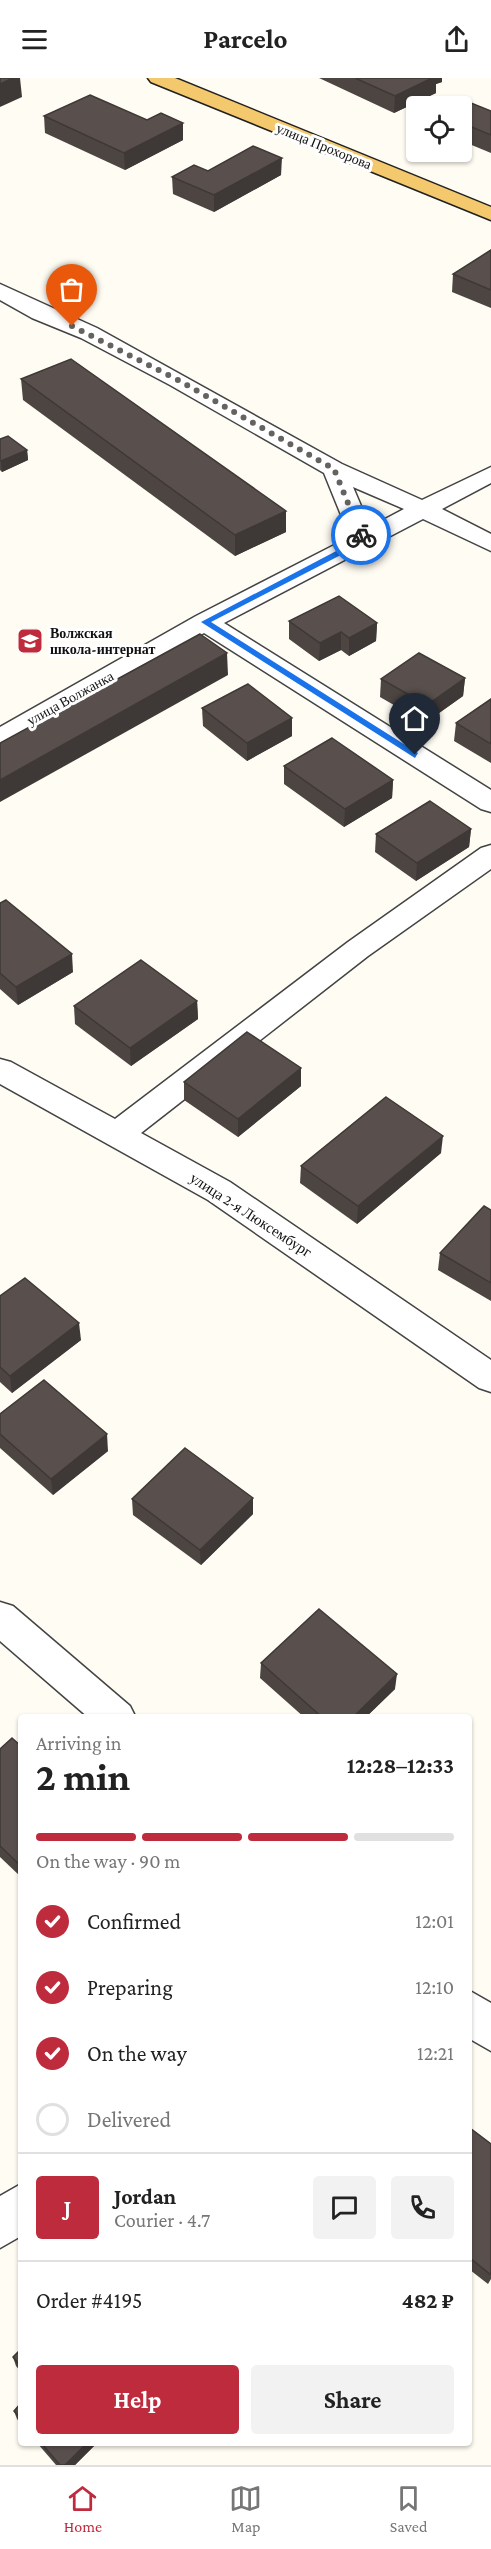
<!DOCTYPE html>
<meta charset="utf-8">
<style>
:root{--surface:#fff;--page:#f2f2f2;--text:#222;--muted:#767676;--line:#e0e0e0;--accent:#bd2b3d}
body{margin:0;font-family:"Crimson Pro",serif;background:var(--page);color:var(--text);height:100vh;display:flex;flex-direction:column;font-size:22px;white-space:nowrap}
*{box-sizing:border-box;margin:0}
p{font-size:20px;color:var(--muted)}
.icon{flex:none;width:33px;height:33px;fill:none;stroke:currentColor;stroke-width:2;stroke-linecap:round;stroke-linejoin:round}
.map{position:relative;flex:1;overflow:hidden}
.drawer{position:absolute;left:18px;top:1636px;width:454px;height:732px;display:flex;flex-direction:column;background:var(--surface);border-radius:6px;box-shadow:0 2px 4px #0004}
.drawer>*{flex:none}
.tools{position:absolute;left:406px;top:18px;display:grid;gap:12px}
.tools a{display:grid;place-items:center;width:66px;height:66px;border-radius:6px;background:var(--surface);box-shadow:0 2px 4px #0004;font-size:30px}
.pin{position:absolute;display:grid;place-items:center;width:51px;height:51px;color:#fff;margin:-62px -26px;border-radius:50% 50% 50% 0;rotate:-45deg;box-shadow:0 0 6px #0007}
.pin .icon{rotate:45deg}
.courier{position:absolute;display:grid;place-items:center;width:60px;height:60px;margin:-30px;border:4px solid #1a73e8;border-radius:50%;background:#fff;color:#222;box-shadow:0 2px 8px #0007}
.summary em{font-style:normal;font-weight:700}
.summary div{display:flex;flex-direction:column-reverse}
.summary{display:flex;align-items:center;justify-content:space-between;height:102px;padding:0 18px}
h1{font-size:39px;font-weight:700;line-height:45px}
.bar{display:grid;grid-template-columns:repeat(4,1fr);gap:9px 6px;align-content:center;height:72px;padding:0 18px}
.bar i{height:8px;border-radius:4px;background:var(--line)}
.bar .on{background:var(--accent)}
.bar p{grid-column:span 4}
.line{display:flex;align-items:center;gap:15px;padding:0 18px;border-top:2px solid var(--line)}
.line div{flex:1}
.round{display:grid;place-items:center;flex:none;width:63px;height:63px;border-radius:6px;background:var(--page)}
ol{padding:0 18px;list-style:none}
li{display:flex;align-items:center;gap:18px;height:66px}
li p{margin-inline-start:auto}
li .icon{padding:6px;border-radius:50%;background:var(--accent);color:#fff;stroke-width:4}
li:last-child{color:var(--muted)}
li i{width:33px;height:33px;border:3px solid var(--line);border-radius:50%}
.cta{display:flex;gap:12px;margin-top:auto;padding:12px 18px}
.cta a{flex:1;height:69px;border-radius:6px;background:var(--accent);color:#fff;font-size:24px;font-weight:700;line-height:69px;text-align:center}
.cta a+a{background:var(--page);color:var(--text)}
header{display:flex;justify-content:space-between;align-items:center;height:78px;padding:0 18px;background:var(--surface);font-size:27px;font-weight:700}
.tabs{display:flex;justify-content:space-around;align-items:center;height:84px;border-top:2px solid var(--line);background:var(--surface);font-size:16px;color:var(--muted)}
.tabs a{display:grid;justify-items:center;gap:3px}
.tabs .on{color:var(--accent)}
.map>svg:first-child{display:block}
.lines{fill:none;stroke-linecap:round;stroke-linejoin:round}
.minor-casing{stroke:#434343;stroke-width:3}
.major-casing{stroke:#212121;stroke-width:3}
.minor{fill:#fff;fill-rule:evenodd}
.major{fill:#f4c96e;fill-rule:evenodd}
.wall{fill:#4d4542}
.shaded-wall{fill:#3e3836}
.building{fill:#59504d;stroke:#3e3836;stroke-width:1.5}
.route{fill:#1a73e8}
.done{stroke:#64635f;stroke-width:6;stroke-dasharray:0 10.8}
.labels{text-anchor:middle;stroke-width:6;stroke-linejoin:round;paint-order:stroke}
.far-street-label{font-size:14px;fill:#101010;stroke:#fff}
.far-poi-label{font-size:14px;font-weight:bold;fill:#101010;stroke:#fff;text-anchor:start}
.street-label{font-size:15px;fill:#101010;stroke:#fff}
</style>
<header><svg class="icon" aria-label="menu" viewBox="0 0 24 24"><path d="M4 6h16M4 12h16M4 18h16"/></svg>Parcelo<svg class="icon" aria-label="share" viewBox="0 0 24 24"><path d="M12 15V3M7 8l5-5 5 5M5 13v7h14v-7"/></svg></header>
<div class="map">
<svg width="491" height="2387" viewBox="0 0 491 2387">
<rect width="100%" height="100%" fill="#fffcf3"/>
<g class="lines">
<g class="minor-casing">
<g id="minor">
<path d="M0,206L97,250L342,386L422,422L491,389V405L442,431L491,456V473L423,441L224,545L491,712V734L481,731L204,555L10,666L0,669V649L196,538L350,459L324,395L170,307L81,260L32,240L0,222ZM353,409L404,431L370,449Z"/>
<polygon points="491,767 491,791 368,878 141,1055 230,1104 491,1282 491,1314 479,1310 208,1122 0,1006 0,981 11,984 115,1041 348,864 481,770"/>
<polygon points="0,1524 13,1528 130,1628 136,1640 89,1640 0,1563"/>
<polygon points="470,1913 491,1925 491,1973 470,1961"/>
<polygon points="21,2106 21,2158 0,2170 0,2118"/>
</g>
</g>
<g class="major-casing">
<polygon id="major" points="148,0 175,0 491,129 491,142 151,4"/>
</g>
<use href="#minor" class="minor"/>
<use href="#major" class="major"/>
</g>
<g class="wall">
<polygon points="319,0 442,0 442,4 436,6 436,15 394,35"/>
<polygon points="462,28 491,33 491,75 462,63"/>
<polygon points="44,38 147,42 183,62 125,92 45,55"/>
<polygon points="208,93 281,97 214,134 173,116 172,99"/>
<polygon points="491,172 491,230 452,214 453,196"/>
<polygon points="21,301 286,454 235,478 23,322"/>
<polygon points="0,361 27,372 28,382 2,394 0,392"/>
<polygon points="289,543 377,545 376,563 349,578 341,572 319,583 289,561"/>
<polygon points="465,600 463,618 425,645 380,619 381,601"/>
<polygon points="491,621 491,685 454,663 456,645"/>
<polygon points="202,630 292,658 247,683 203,648"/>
<polygon points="284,688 393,702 392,720 344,749 284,706"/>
<polygon points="471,751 469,769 416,803 375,774 376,756"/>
<polygon points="0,825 73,894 18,927 0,911"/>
<polygon points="197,923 198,941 131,988 75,946 74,928"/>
<polygon points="184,1004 301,1008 238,1059 184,1022"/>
<polygon points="441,1075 357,1146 300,1105 301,1088"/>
<polygon points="491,1132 491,1223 438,1192 440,1175"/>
<polygon points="0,1218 81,1262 12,1315 0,1304"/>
<polygon points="0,1336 108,1373 53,1417 0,1370"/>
<polygon points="253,1420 253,1436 201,1487 133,1437 132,1421"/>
<polygon points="261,1585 395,1611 365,1640 305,1640 260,1600"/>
<polygon points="21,1668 21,1799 0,1779 0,1671"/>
<polygon points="470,2050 491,2066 491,2201 488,2206 470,2192"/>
<polygon points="21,2271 21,2294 16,2288 13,2279"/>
<polygon points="21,2325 21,2346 17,2341 14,2333"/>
<polygon points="38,2366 96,2366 75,2387 56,2387"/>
</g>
<g class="shaded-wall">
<polygon points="13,0 20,0 22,19 0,29 0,6"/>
<polygon points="428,0 442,0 442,4 436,6 436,15 394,35 395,18"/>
<polygon points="183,45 183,62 125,92 124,75"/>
<polygon points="282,80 281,97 214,134 214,117"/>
<polygon points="27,372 28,382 2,394 1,383"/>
<polygon points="286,433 286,454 235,478 235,457"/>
<polygon points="377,545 376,563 349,578 349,560"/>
<polygon points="341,554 341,572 319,583 320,565"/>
<polygon points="227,575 228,597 0,724 0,702"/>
<polygon points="465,600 463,618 425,645 427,627"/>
<polygon points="292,640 292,658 247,683 247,665"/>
<polygon points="393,702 392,720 344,749 345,731"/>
<polygon points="471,751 469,769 416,803 417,785"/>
<polygon points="72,876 73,894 18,927 16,909"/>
<polygon points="197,923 198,941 131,988 130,970"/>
<polygon points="301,990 301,1008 238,1059 238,1041"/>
<polygon points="443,1058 441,1075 357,1146 358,1128"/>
<polygon points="79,1245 81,1262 12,1315 10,1298"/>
<polygon points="107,1356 108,1373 53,1417 51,1401"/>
<polygon points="253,1420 253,1436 201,1487 200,1472"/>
<polygon points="397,1596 395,1611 365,1640 352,1640"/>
<polygon points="86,2366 96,2366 75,2387 65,2387"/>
</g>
<g class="building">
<polygon points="0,0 13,0 0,6"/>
<polygon points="355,0 432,0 395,18"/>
<polygon points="90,17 147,42 161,35 183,45 124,75 44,38"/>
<polygon points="456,19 491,33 491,57 462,45 462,28 439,28"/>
<polygon points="253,68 282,80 214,117 172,99 194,87 208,93"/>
<polygon points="491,172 491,212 453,196"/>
<polygon points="71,281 286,433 235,457 21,301"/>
<polygon points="8,358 27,372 1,383 0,382 0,361"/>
<polygon points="339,518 377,545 349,560 341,554 320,565 289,543"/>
<polygon points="200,556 227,575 0,702 0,665"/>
<polygon points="419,575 465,600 427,627 381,601"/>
<polygon points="248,606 292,640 247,665 202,630"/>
<polygon points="491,621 491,666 456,645"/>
<polygon points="332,660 393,702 345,731 284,688"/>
<polygon points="430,723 471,751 417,785 376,756"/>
<polygon points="6,822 72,876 16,909 0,895 0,825"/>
<polygon points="141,882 197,923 130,970 74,928"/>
<polygon points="247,954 301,990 238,1041 184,1004"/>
<polygon points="386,1019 443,1058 358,1128 301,1088"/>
<polygon points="484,1128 491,1132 491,1205 440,1175"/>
<polygon points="25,1200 79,1245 10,1298 0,1289 0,1218"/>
<polygon points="44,1302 107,1356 51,1401 0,1356 0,1336"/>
<polygon points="185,1370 253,1420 200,1472 132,1421"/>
<polygon points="319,1531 397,1596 352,1640 323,1640 261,1585"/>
<polygon points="12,1660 21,1668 21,1788 0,1768 0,1671"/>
<polygon points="470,2050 491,2066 491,2197 470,2180"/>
<polygon points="21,2271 21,2289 13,2279"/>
<polygon points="21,2325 21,2341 14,2333"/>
<polygon points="42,2366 86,2366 65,2387 60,2387"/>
</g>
<polygon class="route" points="359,455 364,455 366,464 211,544 418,675 415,680 201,544 359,461"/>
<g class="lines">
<polyline class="done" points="72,248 178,302 334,391 361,457"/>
</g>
<defs>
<g id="school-square" transform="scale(1.35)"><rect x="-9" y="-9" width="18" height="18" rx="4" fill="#bd2b3d" stroke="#fff"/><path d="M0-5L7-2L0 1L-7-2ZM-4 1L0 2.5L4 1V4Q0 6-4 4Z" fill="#fff"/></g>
</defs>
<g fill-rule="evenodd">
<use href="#school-square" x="30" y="563"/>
</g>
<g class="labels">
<g class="far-street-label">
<text transform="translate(324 68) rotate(22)" y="5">улица Прохорова</text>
<text transform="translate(70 620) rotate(-29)" y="5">улица Волжанка</text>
</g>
<g class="far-poi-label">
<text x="50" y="560">Волжская<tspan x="50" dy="16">школа-интернат</tspan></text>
</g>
<g class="street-label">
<text transform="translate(251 1137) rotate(33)" y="5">улица 2-я Люксембург</text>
</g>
</g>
</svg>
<div class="tools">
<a><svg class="icon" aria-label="locate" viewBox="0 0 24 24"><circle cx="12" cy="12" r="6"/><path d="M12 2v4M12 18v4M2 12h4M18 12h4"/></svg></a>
</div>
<div class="pin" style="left:72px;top:248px;background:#ea580c"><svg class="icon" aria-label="bag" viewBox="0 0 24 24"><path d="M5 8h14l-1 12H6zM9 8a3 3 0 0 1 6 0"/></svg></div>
<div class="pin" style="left:415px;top:677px;background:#1f2937"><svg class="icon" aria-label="home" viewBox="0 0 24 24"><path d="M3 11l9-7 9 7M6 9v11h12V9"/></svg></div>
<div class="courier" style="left:361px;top:457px"><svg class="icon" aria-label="bike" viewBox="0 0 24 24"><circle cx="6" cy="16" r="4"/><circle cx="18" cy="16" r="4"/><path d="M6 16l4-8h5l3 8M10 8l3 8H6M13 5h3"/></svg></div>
<section class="drawer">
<div class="summary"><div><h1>2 min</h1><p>Arriving in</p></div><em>12:28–12:33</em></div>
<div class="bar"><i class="on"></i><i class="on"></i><i class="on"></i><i></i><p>On the way · 90 m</p></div>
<ol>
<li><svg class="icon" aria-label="check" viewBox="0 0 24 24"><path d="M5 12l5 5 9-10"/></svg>Confirmed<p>12:01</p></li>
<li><svg class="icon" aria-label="check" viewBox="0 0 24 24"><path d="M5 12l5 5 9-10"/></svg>Preparing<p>12:10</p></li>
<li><svg class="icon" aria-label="check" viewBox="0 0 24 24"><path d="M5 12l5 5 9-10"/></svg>On the way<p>12:21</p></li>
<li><i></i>Delivered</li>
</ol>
<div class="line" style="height:108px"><b class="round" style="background:var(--accent);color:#fff">J</b><div><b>Jordan</b><p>Courier · 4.7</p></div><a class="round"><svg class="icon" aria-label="chat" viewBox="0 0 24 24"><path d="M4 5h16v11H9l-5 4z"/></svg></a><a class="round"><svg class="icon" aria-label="phone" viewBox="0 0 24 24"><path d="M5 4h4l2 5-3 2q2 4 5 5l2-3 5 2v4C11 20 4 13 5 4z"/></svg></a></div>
<div class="line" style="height:78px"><div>Order #4195</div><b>482 ₽</b></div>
<div class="cta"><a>Help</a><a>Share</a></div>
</section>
</div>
<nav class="tabs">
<a class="on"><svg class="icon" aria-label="home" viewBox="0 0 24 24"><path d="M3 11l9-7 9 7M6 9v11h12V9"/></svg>Home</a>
<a><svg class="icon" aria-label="map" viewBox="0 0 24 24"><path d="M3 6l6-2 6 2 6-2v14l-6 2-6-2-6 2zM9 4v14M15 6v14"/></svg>Map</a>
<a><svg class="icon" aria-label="saved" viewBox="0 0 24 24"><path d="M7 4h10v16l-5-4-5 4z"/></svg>Saved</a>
</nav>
